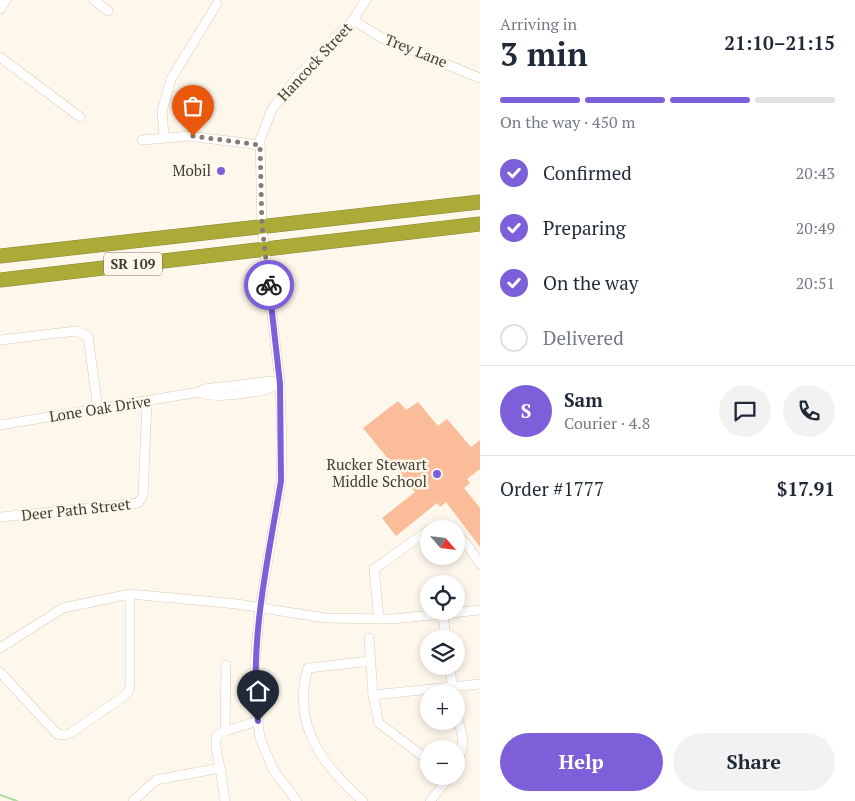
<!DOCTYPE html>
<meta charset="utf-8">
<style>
:root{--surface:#fff;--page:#f2f2f3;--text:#1f2937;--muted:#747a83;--line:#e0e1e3;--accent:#7d5fda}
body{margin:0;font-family:"PT Serif",serif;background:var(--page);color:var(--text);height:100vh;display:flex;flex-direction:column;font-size:19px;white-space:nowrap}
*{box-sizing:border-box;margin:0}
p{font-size:16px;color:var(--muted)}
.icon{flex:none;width:28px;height:28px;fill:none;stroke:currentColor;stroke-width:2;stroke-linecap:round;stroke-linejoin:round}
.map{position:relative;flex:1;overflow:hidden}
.details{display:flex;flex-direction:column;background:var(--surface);width:375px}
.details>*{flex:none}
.needle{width:32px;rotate:118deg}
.fabs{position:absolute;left:420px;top:520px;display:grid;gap:10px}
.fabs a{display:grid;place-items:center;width:45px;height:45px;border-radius:50%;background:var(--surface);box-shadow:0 2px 8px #0003;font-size:25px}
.pin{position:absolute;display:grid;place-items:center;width:42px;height:42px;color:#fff;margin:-51px -21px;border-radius:50% 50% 50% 0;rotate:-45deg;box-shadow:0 0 5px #0007}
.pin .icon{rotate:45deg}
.courier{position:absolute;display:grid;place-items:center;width:50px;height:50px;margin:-25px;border:4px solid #7d5fda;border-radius:50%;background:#fff;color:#222;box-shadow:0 1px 6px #0007}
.summary em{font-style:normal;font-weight:700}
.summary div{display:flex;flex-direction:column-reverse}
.summary{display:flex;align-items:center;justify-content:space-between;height:85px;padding:0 20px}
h1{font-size:32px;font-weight:700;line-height:38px}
.bar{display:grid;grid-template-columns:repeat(4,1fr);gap:8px 5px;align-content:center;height:60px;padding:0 20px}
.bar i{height:6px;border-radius:4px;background:var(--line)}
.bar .current{background:var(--accent)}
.bar p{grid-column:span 4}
.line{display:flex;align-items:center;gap:12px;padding:0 20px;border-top:1px solid var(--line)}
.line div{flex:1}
.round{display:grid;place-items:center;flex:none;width:52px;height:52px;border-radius:26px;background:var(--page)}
ol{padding:0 20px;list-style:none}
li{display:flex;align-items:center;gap:15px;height:55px}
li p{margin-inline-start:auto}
li .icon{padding:5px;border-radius:50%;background:var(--accent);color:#fff;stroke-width:4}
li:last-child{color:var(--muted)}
li i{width:28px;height:28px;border:2px solid var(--line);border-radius:50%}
.primary-button{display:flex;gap:10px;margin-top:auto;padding:10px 20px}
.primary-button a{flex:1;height:58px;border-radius:30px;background:var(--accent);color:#fff;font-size:20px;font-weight:700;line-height:58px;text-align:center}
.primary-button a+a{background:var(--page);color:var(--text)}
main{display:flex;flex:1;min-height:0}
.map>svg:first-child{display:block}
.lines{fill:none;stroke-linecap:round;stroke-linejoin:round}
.stream{stroke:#b1dba4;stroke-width:2}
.building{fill:#fbbc99}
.minor-casing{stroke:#dccbb1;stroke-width:10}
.highway-casing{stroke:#878436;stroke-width:15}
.minor{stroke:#fff;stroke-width:9}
.highway{stroke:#acab38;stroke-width:14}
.done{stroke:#847d72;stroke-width:5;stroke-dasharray:0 9}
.route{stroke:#7d5fda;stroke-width:6}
.poi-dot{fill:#7d5fda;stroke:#fef7ec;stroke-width:2}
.labels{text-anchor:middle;stroke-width:5;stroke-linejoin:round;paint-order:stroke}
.shield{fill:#fef7ec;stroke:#7b7469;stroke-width:1}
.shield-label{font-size:14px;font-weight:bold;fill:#433c31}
.street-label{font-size:15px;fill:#433c31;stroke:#fef7ec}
.poi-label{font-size:15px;fill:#433c31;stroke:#fef7ec;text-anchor:end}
</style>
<main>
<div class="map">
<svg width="480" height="801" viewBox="0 0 480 801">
<rect width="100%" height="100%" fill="#fef7ec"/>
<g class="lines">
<polyline class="stream" points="0,795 17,801"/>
</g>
<polygon class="building" points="398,401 406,410 418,402 438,426 447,419 471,447 480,440 480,469 467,479 470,483 464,488 480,508 480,547 446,502 440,507 437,503 396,536 382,518 415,492 363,428"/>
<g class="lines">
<g class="minor-casing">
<g id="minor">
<polyline points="94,0 108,11"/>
<polyline points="0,9 6,0"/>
<polyline points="353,20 382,38 480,78"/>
<polyline points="0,57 80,117"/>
<polyline points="164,137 162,111 171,79 217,4"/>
<polyline points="142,140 189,136 260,145"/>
<polyline points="0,340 76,331 88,336 98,409"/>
<path d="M199,392C213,400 266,392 280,384"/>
<polyline points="0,425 199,392 204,389 272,381 280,384"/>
<polyline points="0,517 138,503 143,496 147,401"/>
<polyline points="433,529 442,526 446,529"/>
<polyline points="456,535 466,543 480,564"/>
<polyline points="443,614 446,639"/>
<polyline points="379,619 374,569 429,530"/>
<polyline points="369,638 373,695 379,723 429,761"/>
<polyline points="0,648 63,608 130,594 237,604 325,618 393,619 480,610"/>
<polyline points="450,666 453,694"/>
<polyline points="0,672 57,734 64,735 71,733 127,694 130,686 130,594"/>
<polyline points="373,695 480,684"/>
<path d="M456,711C461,735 468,740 456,764"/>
<polyline points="225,731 226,665"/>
<polyline points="220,768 225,801"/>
<polyline points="133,801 156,780 220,768 216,748 216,736 225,731 258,721"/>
<polyline points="297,801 274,771 260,738 255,698 255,663 260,607 281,481 282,446 280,384 262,226 260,140 272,109 297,77 353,20 366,0"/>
<path d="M363,801C323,766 291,724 308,668L371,661"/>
<polyline points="430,801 450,776"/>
</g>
</g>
<g class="highway-casing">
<g id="highway">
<polyline points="0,256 480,202"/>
<polyline points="0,280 480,224"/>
</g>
</g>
<use href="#minor" class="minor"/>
<use href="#highway" class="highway"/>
</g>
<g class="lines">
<polyline class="done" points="193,136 260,145 262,226 269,285"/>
<path class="route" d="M258,721C249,640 268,560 281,481L280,384L269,285"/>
</g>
<g class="poi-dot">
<circle cx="221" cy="171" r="5"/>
<circle cx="437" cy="474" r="5"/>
</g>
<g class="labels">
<rect class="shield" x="104" y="252.5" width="58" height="23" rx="4"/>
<g class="shield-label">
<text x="133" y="269">SR 109</text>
</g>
<g class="street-label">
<text transform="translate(416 51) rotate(22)" y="5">Trey Lane</text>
<text transform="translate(315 62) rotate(-47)" y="5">Hancock Street</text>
<text transform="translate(100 409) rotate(-9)" y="5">Lone Oak Drive</text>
<text transform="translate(76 510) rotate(-6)" y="5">Deer Path Street</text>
</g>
<g class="poi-label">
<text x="211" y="176">Mobil</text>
<text x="427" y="470">Rucker Stewart<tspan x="427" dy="17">Middle School</tspan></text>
</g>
</g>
</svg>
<div class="fabs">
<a><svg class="needle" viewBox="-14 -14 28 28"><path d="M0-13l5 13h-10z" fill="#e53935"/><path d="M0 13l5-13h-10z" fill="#747a83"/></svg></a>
<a><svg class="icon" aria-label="locate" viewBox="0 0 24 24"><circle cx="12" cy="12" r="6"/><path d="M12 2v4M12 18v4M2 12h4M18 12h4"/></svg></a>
<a><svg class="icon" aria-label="layers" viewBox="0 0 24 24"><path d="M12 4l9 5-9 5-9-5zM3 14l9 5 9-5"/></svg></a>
<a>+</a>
<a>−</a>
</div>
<div class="pin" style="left:193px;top:136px;background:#ea580c"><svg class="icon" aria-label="bag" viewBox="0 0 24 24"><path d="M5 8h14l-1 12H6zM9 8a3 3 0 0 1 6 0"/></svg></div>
<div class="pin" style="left:258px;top:721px;background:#1f2937"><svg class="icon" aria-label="home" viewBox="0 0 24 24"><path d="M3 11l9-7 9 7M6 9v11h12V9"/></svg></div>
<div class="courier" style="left:269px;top:285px"><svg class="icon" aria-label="bike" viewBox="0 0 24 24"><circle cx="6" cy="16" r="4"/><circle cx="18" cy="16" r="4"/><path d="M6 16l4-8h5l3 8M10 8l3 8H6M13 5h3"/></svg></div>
</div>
<section class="details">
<div class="summary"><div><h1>3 min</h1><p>Arriving in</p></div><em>21:10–21:15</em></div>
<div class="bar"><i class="current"></i><i class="current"></i><i class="current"></i><i></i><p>On the way · 450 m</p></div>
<ol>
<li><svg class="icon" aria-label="check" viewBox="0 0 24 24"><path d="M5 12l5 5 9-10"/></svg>Confirmed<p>20:43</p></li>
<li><svg class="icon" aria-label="check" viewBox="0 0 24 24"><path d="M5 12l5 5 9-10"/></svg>Preparing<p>20:49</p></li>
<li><svg class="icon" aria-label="check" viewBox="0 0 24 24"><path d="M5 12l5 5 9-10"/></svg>On the way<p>20:51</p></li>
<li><i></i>Delivered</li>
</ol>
<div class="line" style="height:90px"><b class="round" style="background:var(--accent);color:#fff">S</b><div><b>Sam</b><p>Courier · 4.8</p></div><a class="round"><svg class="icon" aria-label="chat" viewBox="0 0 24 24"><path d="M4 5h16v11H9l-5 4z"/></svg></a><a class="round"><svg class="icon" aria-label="phone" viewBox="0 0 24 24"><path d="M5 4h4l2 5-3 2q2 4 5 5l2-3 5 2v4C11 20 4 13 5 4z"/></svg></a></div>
<div class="line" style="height:65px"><div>Order #1777</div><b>$17.91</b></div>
<div class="primary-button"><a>Help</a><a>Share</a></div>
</section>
</main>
